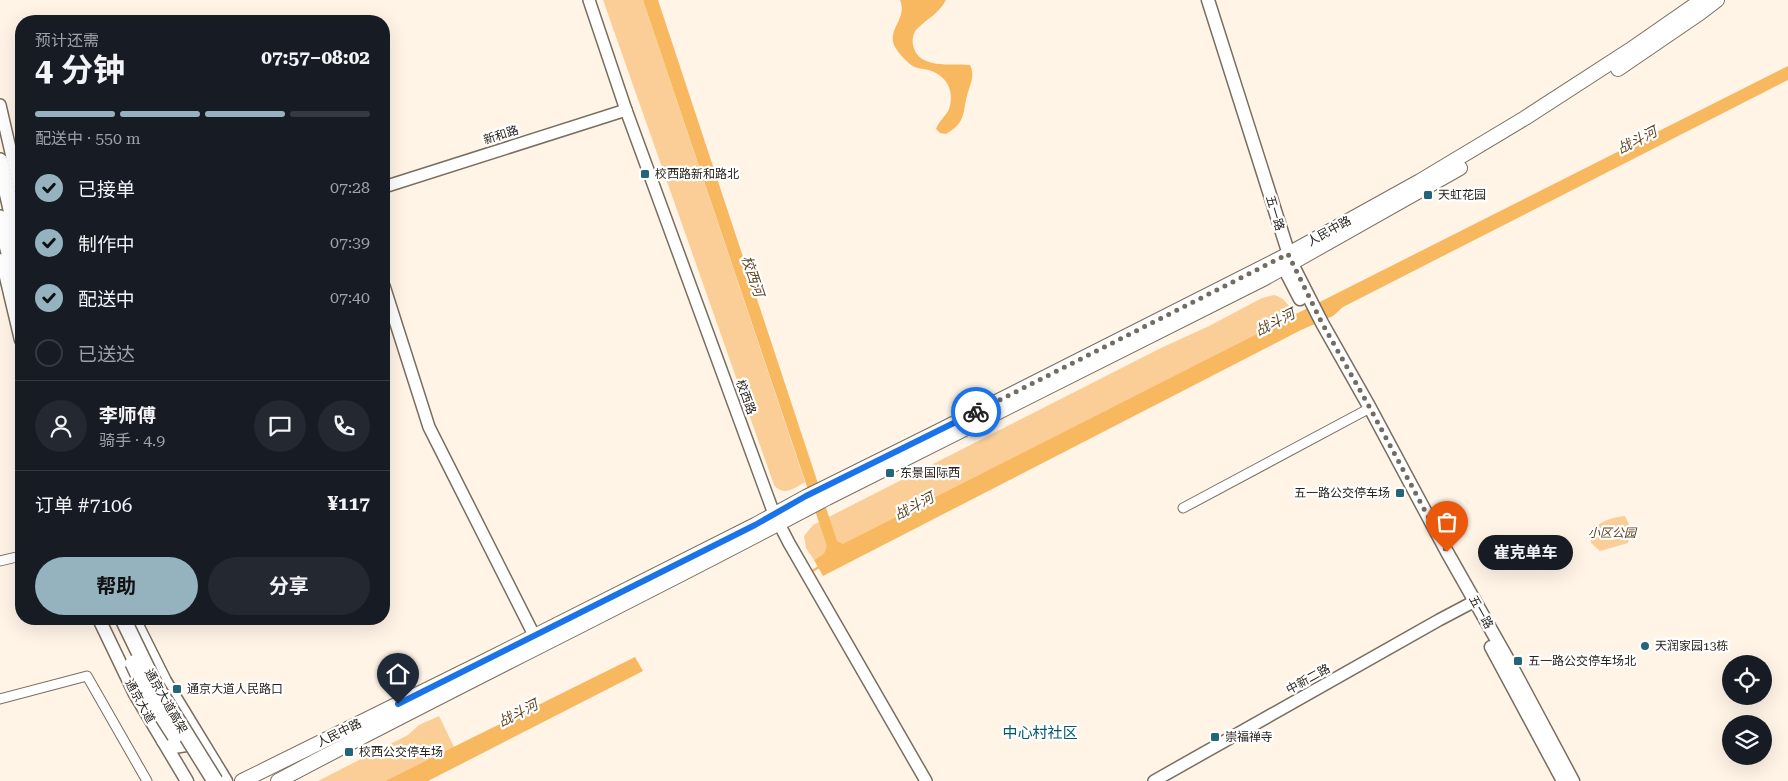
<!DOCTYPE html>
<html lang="zh">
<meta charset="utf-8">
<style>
:root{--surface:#171b24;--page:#242831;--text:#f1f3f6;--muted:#9ea1a6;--line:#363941;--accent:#95b3be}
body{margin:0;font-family:"Roboto Serif","Noto Sans SC",serif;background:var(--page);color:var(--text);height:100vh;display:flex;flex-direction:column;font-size:19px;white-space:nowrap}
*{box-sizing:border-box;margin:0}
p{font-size:16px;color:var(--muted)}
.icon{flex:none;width:28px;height:28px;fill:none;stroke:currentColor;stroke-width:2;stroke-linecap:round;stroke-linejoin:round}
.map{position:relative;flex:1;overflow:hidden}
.panel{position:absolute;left:15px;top:15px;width:375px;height:610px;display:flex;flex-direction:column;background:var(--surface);border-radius:20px;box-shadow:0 5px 20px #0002}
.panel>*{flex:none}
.tools{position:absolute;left:1722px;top:655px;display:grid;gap:10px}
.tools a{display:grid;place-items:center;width:50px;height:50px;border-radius:50%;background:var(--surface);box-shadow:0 5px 20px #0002;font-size:25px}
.pin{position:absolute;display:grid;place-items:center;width:42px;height:42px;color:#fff;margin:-51px -21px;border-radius:50% 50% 50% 0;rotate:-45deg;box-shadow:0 0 5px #0007}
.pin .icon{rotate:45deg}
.courier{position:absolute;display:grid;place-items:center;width:50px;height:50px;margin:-25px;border:4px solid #1a73e8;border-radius:50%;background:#fff;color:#222;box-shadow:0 1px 6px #0007}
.bubble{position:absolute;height:35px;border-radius:18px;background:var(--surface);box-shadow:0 5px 20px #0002;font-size:16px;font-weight:700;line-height:35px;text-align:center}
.overview em{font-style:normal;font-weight:700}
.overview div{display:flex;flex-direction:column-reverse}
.overview{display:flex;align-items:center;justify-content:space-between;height:85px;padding:0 20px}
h1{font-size:32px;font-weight:700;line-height:38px}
.bar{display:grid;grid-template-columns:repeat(4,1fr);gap:8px 5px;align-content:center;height:60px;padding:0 20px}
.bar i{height:6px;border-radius:4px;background:var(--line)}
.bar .on{background:var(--accent)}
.bar p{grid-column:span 4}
.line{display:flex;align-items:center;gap:12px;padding:0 20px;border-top:1px solid var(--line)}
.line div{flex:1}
.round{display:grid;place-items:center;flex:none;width:52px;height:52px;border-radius:26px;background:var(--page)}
ol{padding:0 20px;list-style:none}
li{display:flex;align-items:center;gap:15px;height:55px}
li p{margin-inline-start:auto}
li .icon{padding:5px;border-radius:50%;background:var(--accent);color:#111;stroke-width:4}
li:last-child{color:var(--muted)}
li i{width:28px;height:28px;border:2px solid var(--line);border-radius:50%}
.action{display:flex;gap:10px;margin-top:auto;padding:10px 20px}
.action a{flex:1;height:58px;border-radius:30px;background:var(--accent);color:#111;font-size:20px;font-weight:700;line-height:58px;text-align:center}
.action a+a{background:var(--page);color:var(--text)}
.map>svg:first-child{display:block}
.green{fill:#face96}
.water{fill:#f7b860}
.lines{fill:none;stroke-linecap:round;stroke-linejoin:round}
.stream{stroke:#f7b860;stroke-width:2.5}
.minor-casing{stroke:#796e5f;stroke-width:11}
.tertiary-casing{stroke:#796e5f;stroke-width:14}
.secondary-casing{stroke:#796e5f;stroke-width:15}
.primary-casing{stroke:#796e5f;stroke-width:16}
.trunk-casing{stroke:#796e5f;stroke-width:18}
.minor{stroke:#fff;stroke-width:9}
.tertiary{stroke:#fff;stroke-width:11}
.secondary{stroke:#fff;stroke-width:12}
.primary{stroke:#fff;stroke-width:14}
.trunk{stroke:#fff;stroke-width:15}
.trunk-bridge-casing{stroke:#796e5f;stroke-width:18;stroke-linecap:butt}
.trunk-bridge{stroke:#fff;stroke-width:15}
.done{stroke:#736c63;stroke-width:5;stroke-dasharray:0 9}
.route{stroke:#1a73e8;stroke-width:6}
.poi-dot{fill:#25657a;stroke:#fff;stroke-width:2}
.labels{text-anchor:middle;stroke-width:4.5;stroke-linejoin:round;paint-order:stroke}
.street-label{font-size:12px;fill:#27221c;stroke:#fff}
.poi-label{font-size:12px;fill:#27221c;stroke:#fff;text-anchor:start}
.park-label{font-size:12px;font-style:italic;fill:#5b411c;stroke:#fff}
.water-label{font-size:14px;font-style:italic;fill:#614622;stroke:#fff}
.quarter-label{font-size:15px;fill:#015970;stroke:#fff}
</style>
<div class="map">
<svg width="1788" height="781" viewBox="0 0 1788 781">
<rect width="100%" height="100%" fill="#fff4e6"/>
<g class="green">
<path d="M603,0H643L805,482C795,488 783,497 774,485Z"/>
<path d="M1274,295C1285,298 1289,305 1294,315L814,560L806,548L804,536L813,525L1161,348L1209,326L1262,298Z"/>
<path d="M1625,516L1631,529L1628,543L1600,551L1591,543L1589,533C1600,521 1610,518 1625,516Z"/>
<polygon points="439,716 454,747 385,781 318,781 408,735 419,725"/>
</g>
<g class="water">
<polygon points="643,0 658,0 837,541 843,544 1294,315 1788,66 1788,80 1343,307 1333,316 1301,330 823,576 814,560 824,554 827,546"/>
<path d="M900,0H946C939,14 926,19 916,30C913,34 912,40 913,45C918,70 951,63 970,65C975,74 971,83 968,92C962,112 967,122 946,134L940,133L936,129C939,120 948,115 950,106C953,93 949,80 936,73C928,68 918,70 911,65C905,60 899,54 895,47C886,29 908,19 900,0Z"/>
<polygon points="635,657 643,671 428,781 385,781"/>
</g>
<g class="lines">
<polyline class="stream" points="809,573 819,567"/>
<g class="minor-casing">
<g id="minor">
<polyline points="1183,508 1370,408"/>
<polyline points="0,561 21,556"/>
<polyline points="0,699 87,676 147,781"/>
</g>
</g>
<g class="tertiary-casing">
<g id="tertiary">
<polyline points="589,0 626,110 774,514 789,543 926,781"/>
<polyline points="0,105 21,196"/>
<polyline points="384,187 626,110"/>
<polyline points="384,286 429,427 538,643"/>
<polyline points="1154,781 1439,620 1475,601"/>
</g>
</g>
<g class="secondary-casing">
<g id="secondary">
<polyline points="1208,0 1292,264 1322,323 1370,408 1447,552 1511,665 1573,781"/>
<polyline points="1281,258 1284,268 1300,299"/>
<polyline points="2,260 21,340"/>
<polyline points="99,619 135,694 187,781"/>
<polyline points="134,619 165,681 226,781"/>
<polyline points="1491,647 1563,781"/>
<polyline points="163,741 174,747 186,745 192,737 192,732"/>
</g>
</g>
<g class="primary-casing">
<g id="primary">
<polyline points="1618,69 1700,13 1717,0"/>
<polyline points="242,781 483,662 755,525 806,497 935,433 1281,258 1420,181 1525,118 1630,50 1702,0"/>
<path d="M278,781C460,684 646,595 827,498L1265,278L1460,168"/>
</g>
</g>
<g class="trunk-casing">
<g id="trunk">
<polyline points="0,161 21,253"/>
<polyline points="0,218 21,299"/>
</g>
</g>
<use href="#minor" class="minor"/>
<use href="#tertiary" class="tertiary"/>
<use href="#secondary" class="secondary"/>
<use href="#primary" class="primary"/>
<use href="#trunk" class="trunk"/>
<g class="trunk-bridge-casing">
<g id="trunk-bridge">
<polyline points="123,619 154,683 215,781"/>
<polyline points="133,663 145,689 175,736"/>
</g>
</g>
<use href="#trunk-bridge" class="trunk-bridge"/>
</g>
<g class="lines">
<polyline class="done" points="976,412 1288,254 1322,323 1370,408 1447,552"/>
<polyline class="route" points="398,704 755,525 806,496 976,412"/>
</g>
<g class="poi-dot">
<rect x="640" y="169" width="10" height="10" rx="2.5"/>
<rect x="1423" y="190" width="10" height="10" rx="2.5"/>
<rect x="885" y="468" width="10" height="10" rx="2.5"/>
<rect x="1395" y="488" width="10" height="10" rx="2.5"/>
<circle cx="1645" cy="646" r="5"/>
<rect x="1513" y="656" width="10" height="10" rx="2.5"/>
<rect x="172" y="684" width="10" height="10" rx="2.5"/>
<rect x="1210" y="732" width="10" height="10" rx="2.5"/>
<rect x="344" y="747" width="10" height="10" rx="2.5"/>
</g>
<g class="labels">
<g class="street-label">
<text transform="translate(501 135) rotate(-18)" y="4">新和路</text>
<text transform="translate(1275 213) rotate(73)" y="4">五一路</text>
<text transform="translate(1329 231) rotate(-29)" y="4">人民中路</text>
<text transform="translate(746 397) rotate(70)" y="4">校西路</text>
<text transform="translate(1481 612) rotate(61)" y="4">五一路</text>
<text transform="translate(1308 679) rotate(-29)" y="4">中新二路</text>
<text transform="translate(140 701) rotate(61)" y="4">通京大道</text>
<text transform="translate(166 701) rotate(60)" y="4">通京大道高架</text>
<text transform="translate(339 733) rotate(-26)" y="4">人民中路</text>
</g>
<g class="poi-label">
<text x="655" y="178">校西路新和路北</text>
<text x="1438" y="199">天虹花园</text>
<text x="900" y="477">东景国际西</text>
<text x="1390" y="497" text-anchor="end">五一路公交停车场</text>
<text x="1655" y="650">天润家园13栋</text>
<text x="1528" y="665">五一路公交停车场北</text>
<text x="187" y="693">通京大道人民路口</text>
<text x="1225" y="741">崇福禅寺</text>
<text x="359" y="756">校西公交停车场</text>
</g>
<g class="park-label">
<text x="1612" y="537">小区公园</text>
</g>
<g class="water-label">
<text transform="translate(1637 140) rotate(-27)" y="5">战斗河</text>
<text transform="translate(753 276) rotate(71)" y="5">校西河</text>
<text transform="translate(1275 322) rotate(-27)" y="5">战斗河</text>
<text transform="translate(914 506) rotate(-28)" y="5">战斗河</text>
<text transform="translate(518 713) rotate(-27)" y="5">战斗河</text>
</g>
<g class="quarter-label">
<text x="1040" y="738">中心村社区</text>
</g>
</g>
</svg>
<div class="tools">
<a><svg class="icon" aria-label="locate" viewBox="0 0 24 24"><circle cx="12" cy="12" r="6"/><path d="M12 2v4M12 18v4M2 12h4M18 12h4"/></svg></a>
<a><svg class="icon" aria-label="layers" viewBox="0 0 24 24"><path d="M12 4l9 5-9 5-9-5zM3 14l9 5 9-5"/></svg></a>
</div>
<div class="pin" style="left:1447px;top:552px;background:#ea580c"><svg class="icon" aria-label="bag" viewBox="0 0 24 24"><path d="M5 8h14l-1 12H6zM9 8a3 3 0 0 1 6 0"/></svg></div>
<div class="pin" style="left:398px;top:704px;background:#1f2937"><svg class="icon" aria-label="home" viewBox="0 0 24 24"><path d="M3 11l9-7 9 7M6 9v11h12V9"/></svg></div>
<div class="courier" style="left:976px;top:412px"><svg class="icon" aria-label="bike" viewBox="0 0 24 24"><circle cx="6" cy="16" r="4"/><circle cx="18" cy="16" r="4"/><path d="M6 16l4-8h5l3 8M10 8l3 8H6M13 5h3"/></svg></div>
<div class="bubble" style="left:1478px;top:535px;width:95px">崔克单车</div>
<section class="panel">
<div class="overview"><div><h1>4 分钟</h1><p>预计还需</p></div><em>07:57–08:02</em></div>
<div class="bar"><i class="on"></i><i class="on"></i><i class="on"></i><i></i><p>配送中 · 550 m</p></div>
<ol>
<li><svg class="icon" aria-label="check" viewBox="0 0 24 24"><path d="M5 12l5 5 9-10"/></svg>已接单<p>07:28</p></li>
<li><svg class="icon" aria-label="check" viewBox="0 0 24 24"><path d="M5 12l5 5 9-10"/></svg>制作中<p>07:39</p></li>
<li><svg class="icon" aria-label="check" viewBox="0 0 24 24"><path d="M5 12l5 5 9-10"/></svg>配送中<p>07:40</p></li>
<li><i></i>已送达</li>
</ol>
<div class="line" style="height:90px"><a class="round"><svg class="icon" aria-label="person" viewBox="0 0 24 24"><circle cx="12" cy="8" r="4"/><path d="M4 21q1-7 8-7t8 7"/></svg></a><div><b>李师傅</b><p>骑手 · 4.9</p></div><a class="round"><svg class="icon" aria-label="chat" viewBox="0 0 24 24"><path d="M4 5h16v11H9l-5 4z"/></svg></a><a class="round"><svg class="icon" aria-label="phone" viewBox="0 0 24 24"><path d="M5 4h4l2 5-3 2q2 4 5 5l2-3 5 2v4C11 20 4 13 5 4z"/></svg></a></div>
<div class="line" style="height:65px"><div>订单 #7106</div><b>¥117</b></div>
<div class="action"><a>帮助</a><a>分享</a></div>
</section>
</div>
